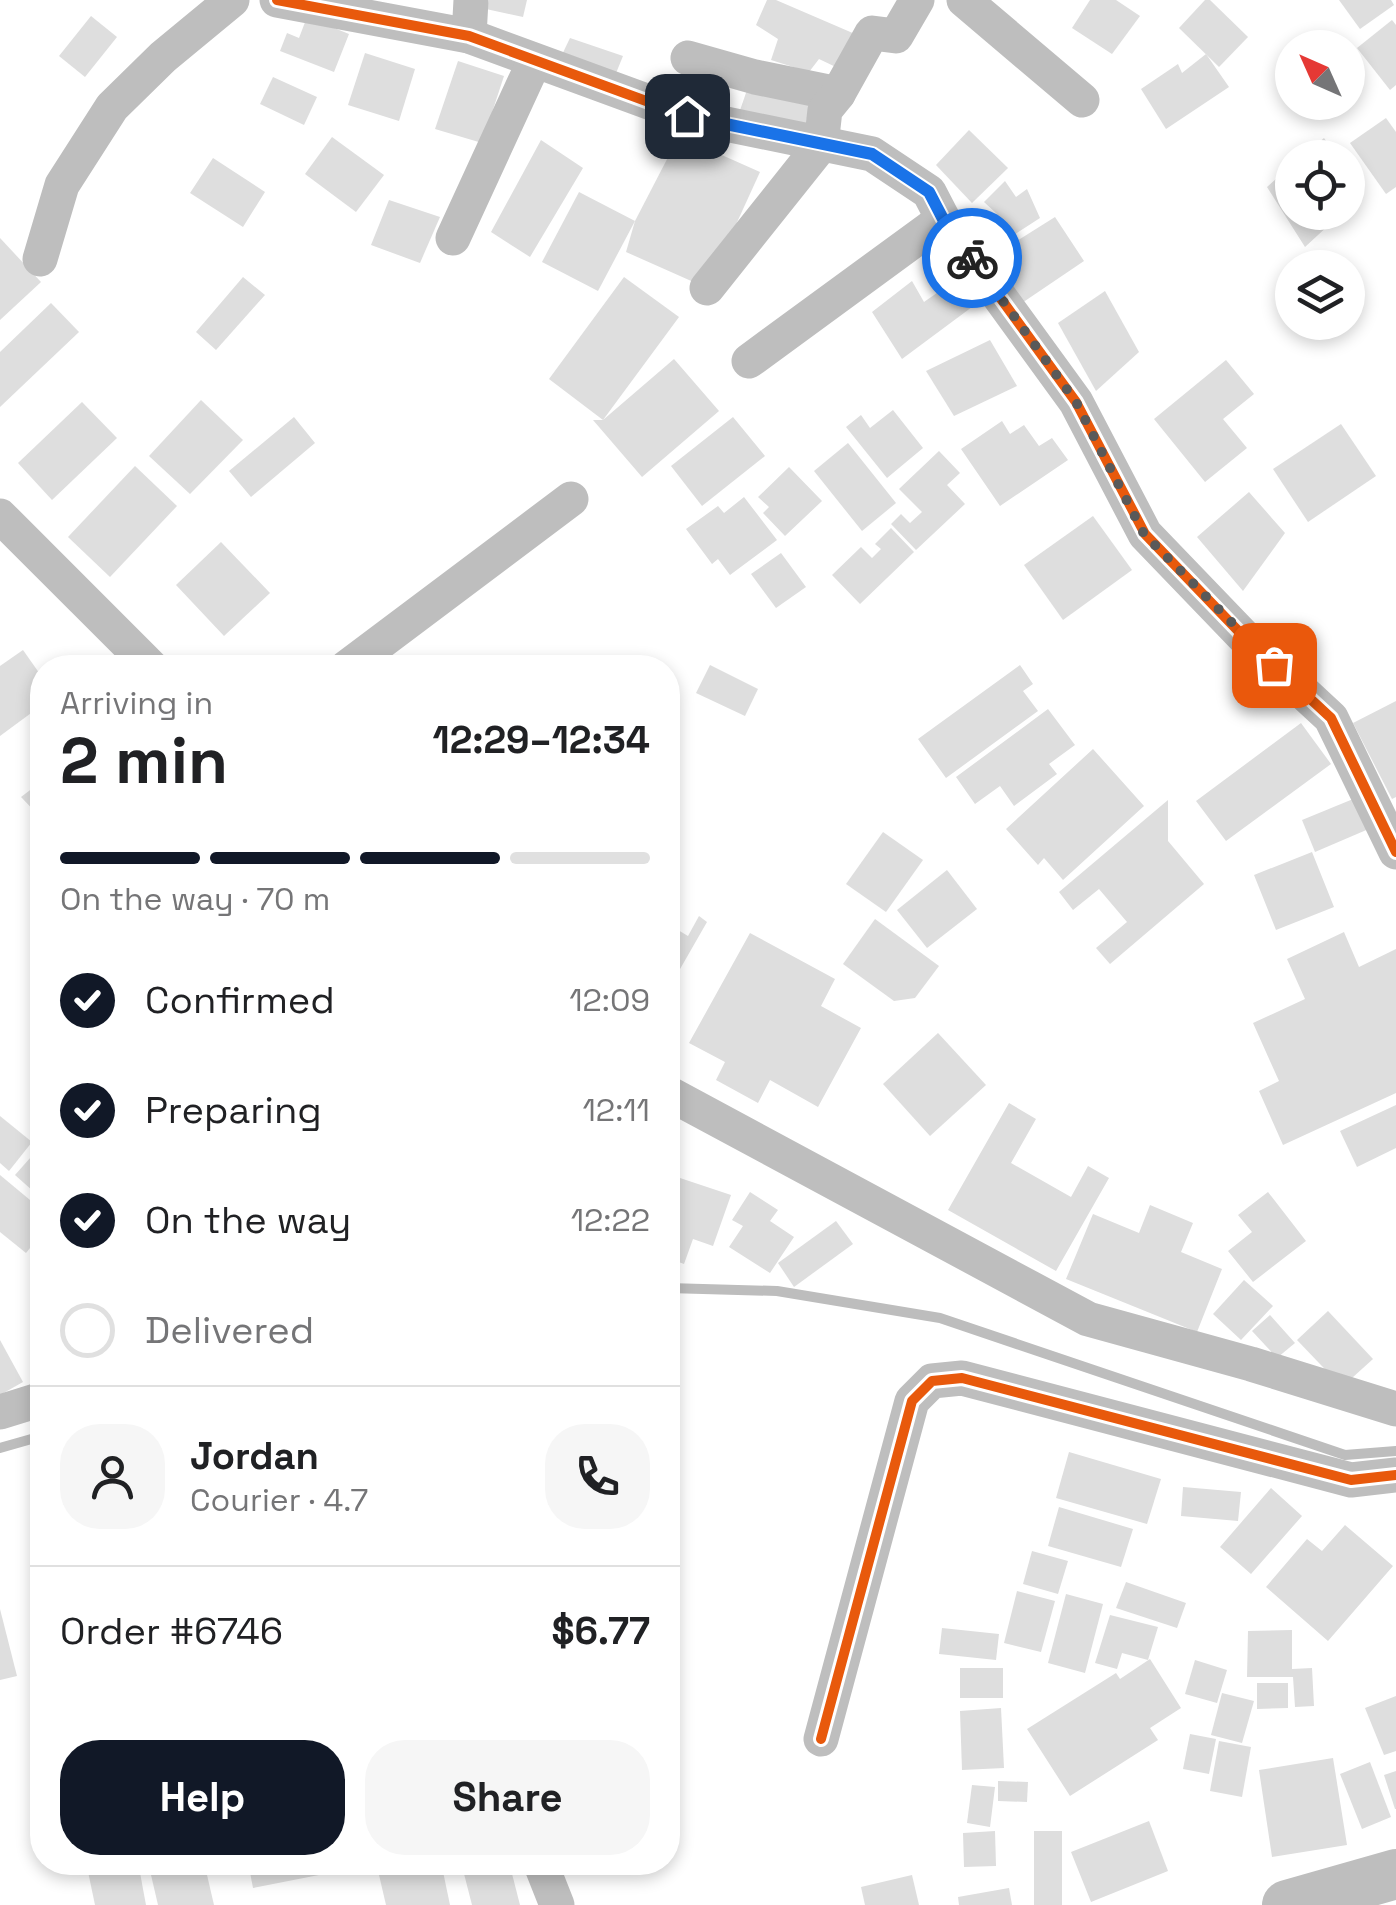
<!DOCTYPE html>
<meta charset="utf-8">
<style>
:root{--surface:#fff;--page:#f6f6f6;--text:#202124;--muted:#757577;--line:#e0e0e0;--accent:#111827}
body{margin:0;font-family:"Space Grotesk",sans-serif;background:var(--page);color:var(--text);height:100vh;display:flex;flex-direction:column;font-size:38px;white-space:nowrap}
*{box-sizing:border-box;margin:0}
p{font-size:32px;color:var(--muted)}
.icon{flex:none;width:55px;height:55px;fill:none;stroke:currentColor;stroke-width:2;stroke-linecap:round;stroke-linejoin:round}
.map{position:relative;flex:1;overflow:hidden}
.details{position:absolute;left:30px;top:655px;width:650px;height:1220px;display:flex;flex-direction:column;background:var(--surface);border-radius:40px;box-shadow:0 5px 15px #0003}
.details>*{flex:none}
.needle{width:65px;rotate:315deg}
.fabs{position:absolute;left:1275px;top:30px;display:grid;gap:20px}
.fabs a{display:grid;place-items:center;width:90px;height:90px;border-radius:50%;background:var(--surface);box-shadow:0 5px 15px #0003;font-size:50px}
.pin{position:absolute;display:grid;place-items:center;width:85px;height:85px;color:#fff;margin:-42px;border-radius:20px;box-shadow:0 5px 15px #0006}
.courier{position:absolute;display:grid;place-items:center;width:100px;height:100px;margin:-50px;border:8px solid #1a73e8;border-radius:50%;background:#fff;color:#222;box-shadow:0 2px 12px #0007}
.headline em{font-style:normal;font-weight:800}
.headline div{display:flex;flex-direction:column-reverse}
.headline{display:flex;align-items:center;justify-content:space-between;height:170px;padding:0 30px}
h1{font-size:65px;font-weight:800;line-height:75px}
.bar{display:grid;grid-template-columns:repeat(4,1fr);gap:15px 10px;align-content:center;height:120px;padding:0 30px}
.bar i{height:12px;border-radius:8px;background:var(--line)}
.bar .on{background:var(--accent)}
.bar p{grid-column:span 4}
.line{display:flex;align-items:center;gap:25px;padding:0 30px;border-top:2px solid var(--line)}
.line div{flex:1}
.round{display:grid;place-items:center;flex:none;width:105px;height:105px;border-radius:40px;background:var(--page)}
ol{padding:0 30px;list-style:none}
li{display:flex;align-items:center;gap:30px;height:110px}
li p{margin-inline-start:auto}
li .icon{padding:10px;border-radius:50%;background:var(--accent);color:#fff;stroke-width:4}
li:last-child{color:var(--muted)}
li i{width:55px;height:55px;border:5px solid var(--line);border-radius:50%}
.button{display:flex;gap:20px;margin-top:auto;padding:20px 30px}
.button a{flex:1;height:115px;border-radius:40px;background:var(--accent);color:#fff;font-size:40px;font-weight:800;line-height:115px;text-align:center}
.button a+a{background:var(--page);color:var(--text)}
.map>svg:first-child{display:block}
.lines{fill:none;stroke-linecap:round;stroke-linejoin:round}
.stream{stroke:#bdbdbd;stroke-width:10}
.building{fill:#dedede}
.minor{stroke:#bebebe;stroke-width:35}
.highway{stroke:#bebebe;stroke-width:50}
.cycleway-casing{stroke:#fff;stroke-width:16}
.cycleway{stroke:#e8590c;stroke-width:10}
.done{stroke:#595959;stroke-width:10;stroke-dasharray:0 18}
.route{stroke:#1a73e8;stroke-width:12}
</style>
<div class="map">
<svg width="1396" height="1905" viewBox="0 0 1396 1905">
<rect width="100%" height="100%" fill="#fff"/>
<g class="lines">
<g class="stream">
<polyline points="668,1288 777,1291 940,1318 1345,1455 1396,1451"/>
<polyline points="0,1448 42,1436"/>
</g>
</g>
<g class="building">
<polygon points="489,0 527,0 523,17 486,9"/>
<polygon points="767,0 776,0 855,34 840,69 819,59 809,72 771,60 778,39 756,25"/>
<polygon points="1090,0 1116,0 1140,16 1112,54 1072,28"/>
<polygon points="1205,0 1210,0 1248,37 1219,67 1179,28"/>
<polygon points="1339,0 1391,0 1394,5 1360,29"/>
<polygon points="91,16 117,37 85,77 59,56"/>
<polygon points="307,17 349,34 334,72 280,51 287,33 299,38"/>
<polygon points="1392,20 1396,25 1396,85 1390,90 1357,48"/>
<polygon points="570,38 623,56 612,83 559,61"/>
<polygon points="365,53 415,69 399,121 348,105"/>
<polygon points="1206,54 1229,87 1166,129 1141,89 1178,64 1182,73"/>
<polygon points="458,61 504,76 482,143 435,129"/>
<polygon points="273,77 317,97 304,125 260,104"/>
<polygon points="747,90 810,104 804,132 738,116"/>
<polygon points="1386,118 1396,132 1396,187 1386,194 1350,143"/>
<polygon points="969,130 1008,168 972,203 936,165"/>
<polygon points="679,136 760,172 707,288 626,252 635,221"/>
<polygon points="332,137 384,175 356,212 305,174"/>
<polygon points="1324,138 1338,158 1302,158"/>
<polygon points="541,140 583,168 530,257 491,232"/>
<polygon points="213,158 265,192 243,227 190,193"/>
<polygon points="1292,165 1292,212 1343,212 1305,247 1267,187"/>
<polygon points="1348,171 1364,193 1348,208"/>
<polygon points="1005,181 1016,197 1027,189 1040,218 995,247 981,228 997,214 984,202"/>
<polygon points="579,192 635,221 598,291 542,262"/>
<polygon points="389,200 440,217 420,263 371,245"/>
<polygon points="1055,217 1084,261 1019,305 990,258"/>
<polygon points="0,238 41,282 0,320"/>
<polygon points="243,277 265,295 216,350 196,332"/>
<polygon points="624,277 679,317 603,420 674,359 719,411 642,477 593,420 603,420 549,379"/>
<polygon points="912,281 924,302 954,281 972,307 902,359 872,312"/>
<polygon points="1105,291 1139,352 1096,391 1058,323"/>
<polygon points="51,303 79,332 0,407 0,352"/>
<polygon points="990,340 1017,386 954,416 926,371"/>
<polygon points="1226,360 1254,394 1223,419 1247,448 1205,482 1154,419"/>
<polygon points="201,400 243,440 190,494 149,456"/>
<polygon points="82,402 117,438 52,500 18,463"/>
<polygon points="893,410 923,448 887,478 846,427 861,415 870,428"/>
<polygon points="294,417 315,443 251,497 229,471"/>
<polygon points="733,417 765,456 702,506 671,466"/>
<polygon points="1002,421 1010,434 1024,425 1039,446 1052,438 1068,460 1000,506 961,449"/>
<polygon points="1341,424 1376,476 1308,522 1273,469"/>
<polygon points="848,443 896,503 862,531 814,471"/>
<polygon points="939,451 960,473 947,485 965,504 916,550 891,524 901,514 910,523 922,512 899,489"/>
<polygon points="135,466 177,506 110,577 68,537"/>
<polygon points="789,467 822,501 785,536 763,513 769,507 758,497"/>
<polygon points="1249,492 1285,533 1243,591 1197,537"/>
<polygon points="744,497 777,540 730,575 718,559 712,564 686,529 718,506 724,513"/>
<polygon points="1093,516 1132,570 1063,620 1024,565"/>
<polygon points="891,528 914,552 860,604 832,575 861,547 872,558 881,549 875,544"/>
<polygon points="221,542 270,593 224,636 176,585"/>
<polygon points="781,553 806,587 776,608 751,574"/>
<polygon points="23,650 42,677 42,705 0,736 0,666"/>
<polygon points="710,665 758,689 745,716 696,693"/>
<polygon points="1020,665 1033,684 1023,691 1038,711 946,778 918,739"/>
<polygon points="1396,701 1396,797 1392,799 1353,723"/>
<polygon points="1048,709 1075,745 1049,764 1057,774 1014,806 1000,786 975,804 956,777"/>
<polygon points="1301,723 1331,764 1226,841 1196,801"/>
<polygon points="1093,749 1144,806 1063,880 1044,858 1038,865 1006,829"/>
<polygon points="42,781 42,819 21,797"/>
<polygon points="1358,797 1371,828 1315,852 1302,820"/>
<polygon points="1168,800 1168,841 1204,884 1110,964 1096,948 1127,922 1099,889 1073,910 1059,892"/>
<polygon points="883,832 923,860 886,912 846,884"/>
<polygon points="1312,852 1334,907 1276,930 1254,875"/>
<polygon points="947,870 977,909 927,948 897,910"/>
<polygon points="699,916 707,922 668,990 668,931 673,927 688,936"/>
<polygon points="875,919 939,966 915,998 894,1001 843,964"/>
<polygon points="1344,932 1359,967 1396,949 1396,1093 1283,1145 1259,1091 1279,1081 1253,1023 1305,999 1287,959"/>
<polygon points="750,933 835,979 821,1006 861,1028 818,1107 770,1080 758,1103 716,1080 725,1062 689,1043"/>
<polygon points="668,1008 680,1014 668,1039"/>
<polygon points="938,1033 986,1085 930,1136 883,1084"/>
<polygon points="1009,1103 1036,1119 1011,1163 1071,1197 1088,1166 1109,1178 1056,1271 948,1210"/>
<polygon points="1396,1105 1396,1148 1357,1167 1340,1131"/>
<polygon points="0,1116 32,1142 9,1171 0,1163"/>
<polygon points="668,1138 680,1143 668,1174 731,1195 713,1246 693,1239 684,1264 668,1258"/>
<polygon points="39,1148 42,1152 42,1199 15,1175"/>
<polygon points="0,1175 42,1210 42,1233 26,1253 0,1232"/>
<polygon points="750,1192 778,1210 770,1221 794,1237 770,1273 729,1247 743,1226 732,1220"/>
<polygon points="1268,1192 1306,1241 1253,1282 1228,1251 1252,1232 1238,1215"/>
<polygon points="1150,1205 1193,1223 1181,1252 1222,1269 1197,1332 1066,1279 1093,1214 1139,1233"/>
<polygon points="836,1221 853,1244 794,1287 778,1263"/>
<polygon points="1244,1280 1273,1306 1241,1340 1213,1314"/>
<polygon points="1328,1311 1373,1359 1342,1387 1297,1340"/>
<polygon points="1270,1315 1295,1343 1277,1358 1252,1331"/>
<polygon points="0,1340 23,1382 0,1395"/>
<polygon points="1069,1452 1161,1479 1147,1524 1056,1498"/>
<polygon points="1183,1487 1241,1492 1238,1521 1181,1516"/>
<polygon points="1271,1488 1302,1516 1251,1574 1220,1547"/>
<polygon points="1059,1507 1133,1529 1121,1567 1048,1546"/>
<polygon points="1345,1525 1393,1566 1328,1641 1266,1587 1307,1539 1322,1551"/>
<polygon points="1032,1551 1068,1561 1058,1594 1023,1584"/>
<polygon points="1126,1582 1186,1603 1177,1628 1116,1608"/>
<polygon points="1017,1591 1055,1601 1041,1652 1004,1643"/>
<polygon points="1066,1594 1103,1604 1085,1673 1048,1663"/>
<polygon points="0,1609 17,1676 0,1680"/>
<polygon points="1110,1615 1158,1627 1148,1660 1122,1653 1117,1669 1095,1663"/>
<polygon points="942,1628 999,1634 996,1660 939,1654"/>
<polygon points="1292,1630 1292,1669 1312,1668 1314,1706 1295,1707 1293,1677 1247,1677 1248,1631"/>
<polygon points="1150,1659 1181,1708 1150,1728 1158,1740 1070,1796 1027,1729 1116,1673 1120,1679"/>
<polygon points="1195,1660 1227,1670 1217,1703 1185,1694"/>
<rect x="960" y="1668" width="43" height="30"/>
<polygon points="1257,1683 1288,1683 1288,1708 1257,1709"/>
<polygon points="1222,1693 1254,1701 1242,1743 1211,1735"/>
<polygon points="1396,1696 1396,1751 1384,1755 1365,1708"/>
<polygon points="1001,1708 1004,1768 962,1770 960,1711"/>
<polygon points="1190,1734 1216,1739 1209,1774 1183,1769"/>
<polygon points="1219,1741 1251,1747 1242,1797 1210,1791"/>
<polygon points="1333,1758 1347,1845 1272,1857 1259,1770"/>
<polygon points="1370,1762 1391,1817 1362,1829 1340,1774"/>
<polygon points="1396,1771 1396,1809 1395,1809 1384,1775"/>
<polygon points="998,1781 1028,1782 1027,1802 998,1801"/>
<polygon points="972,1785 995,1787 990,1827 967,1823"/>
<polygon points="1149,1821 1168,1871 1091,1902 1071,1852"/>
<polygon points="995,1831 996,1866 964,1867 963,1833"/>
<rect x="1034" y="1831" width="28" height="74"/>
<polygon points="86,1862 138,1862 146,1905 95,1905"/>
<polygon points="148,1862 204,1862 214,1905 158,1905"/>
<polygon points="248,1862 322,1862 324,1874 253,1888"/>
<polygon points="376,1862 441,1862 450,1905 386,1905"/>
<polygon points="461,1862 509,1862 520,1905 472,1905"/>
<polygon points="912,1875 919,1905 865,1905 861,1887"/>
<polygon points="1009,1888 1012,1905 959,1905 958,1897"/>
</g>
<g class="lines">
<g class="minor">
<polyline points="277,0 469,36 687,116 872,154 929,192 943,219 1076,402 1145,534 1246,639 1331,718 1396,852"/>
<polyline points="964,0 1082,100"/>
<polyline points="469,36 471,0"/>
<polyline points="688,58 755,77 838,94"/>
<polyline points="453,238 534,62"/>
<polyline points="40,259 62,185 112,107 163,57 232,0"/>
<polyline points="707,288 821,145 825,110 838,94 872,33 896,36 917,0"/>
<polyline points="749,361 943,219"/>
<polyline points="0,516 152,668"/>
<polyline points="346,668 571,499"/>
<polyline points="668,1093 1088,1319 1251,1364 1396,1409"/>
<polyline points="0,1412 42,1399"/>
<polyline points="821,1739 912,1401 932,1381 962,1378 1351,1480 1396,1475"/>
<polyline points="540,1862 557,1905"/>
</g>
<polyline class="highway" points="1287,1905 1396,1874"/>
<g class="cycleway-casing">
<g id="cycleway">
<polyline points="277,0 469,36 687,116 872,154 929,192 943,219 1076,402 1145,534 1246,639 1331,718 1396,852"/>
<polyline points="821,1739 912,1401 932,1381 962,1378 1351,1480 1396,1475"/>
</g>
</g>
<use href="#cycleway" class="cycleway"/>
</g>
<g class="lines">
<polyline class="done" points="972,258 1076,402 1144,534 1274,665"/>
<polyline class="route" points="687,116 872,154 929,192 943,219 972,258"/>
</g>
</svg>
<div class="fabs">
<a><svg class="needle" viewBox="-14 -14 28 28"><path d="M0-13l5 13h-10z" fill="#e53935"/><path d="M0 13l5-13h-10z" fill="#757577"/></svg></a>
<a><svg class="icon" aria-label="locate" viewBox="0 0 24 24"><circle cx="12" cy="12" r="6"/><path d="M12 2v4M12 18v4M2 12h4M18 12h4"/></svg></a>
<a><svg class="icon" aria-label="layers" viewBox="0 0 24 24"><path d="M12 4l9 5-9 5-9-5zM3 14l9 5 9-5"/></svg></a>
</div>
<div class="pin" style="left:1274px;top:665px;background:#ea580c"><svg class="icon" aria-label="bag" viewBox="0 0 24 24"><path d="M5 8h14l-1 12H6zM9 8a3 3 0 0 1 6 0"/></svg></div>
<div class="pin" style="left:687px;top:116px;background:#1f2937"><svg class="icon" aria-label="home" viewBox="0 0 24 24"><path d="M3 11l9-7 9 7M6 9v11h12V9"/></svg></div>
<div class="courier" style="left:972px;top:258px"><svg class="icon" aria-label="bike" viewBox="0 0 24 24"><circle cx="6" cy="16" r="4"/><circle cx="18" cy="16" r="4"/><path d="M6 16l4-8h5l3 8M10 8l3 8H6M13 5h3"/></svg></div>
<section class="details">
<div class="headline"><div><h1>2 min</h1><p>Arriving in</p></div><em>12:29–12:34</em></div>
<div class="bar"><i class="on"></i><i class="on"></i><i class="on"></i><i></i><p>On the way · 70 m</p></div>
<ol>
<li><svg class="icon" aria-label="check" viewBox="0 0 24 24"><path d="M5 12l5 5 9-10"/></svg>Confirmed<p>12:09</p></li>
<li><svg class="icon" aria-label="check" viewBox="0 0 24 24"><path d="M5 12l5 5 9-10"/></svg>Preparing<p>12:11</p></li>
<li><svg class="icon" aria-label="check" viewBox="0 0 24 24"><path d="M5 12l5 5 9-10"/></svg>On the way<p>12:22</p></li>
<li><i></i>Delivered</li>
</ol>
<div class="line" style="height:180px"><a class="round"><svg class="icon" aria-label="person" viewBox="0 0 24 24"><circle cx="12" cy="8" r="4"/><path d="M4 21q1-7 8-7t8 7"/></svg></a><div><b>Jordan</b><p>Courier · 4.7</p></div><a class="round"><svg class="icon" aria-label="phone" viewBox="0 0 24 24"><path d="M5 4h4l2 5-3 2q2 4 5 5l2-3 5 2v4C11 20 4 13 5 4z"/></svg></a></div>
<div class="line" style="height:130px"><div>Order #6746</div><b>$6.77</b></div>
<div class="button"><a>Help</a><a>Share</a></div>
</section>
</div>
